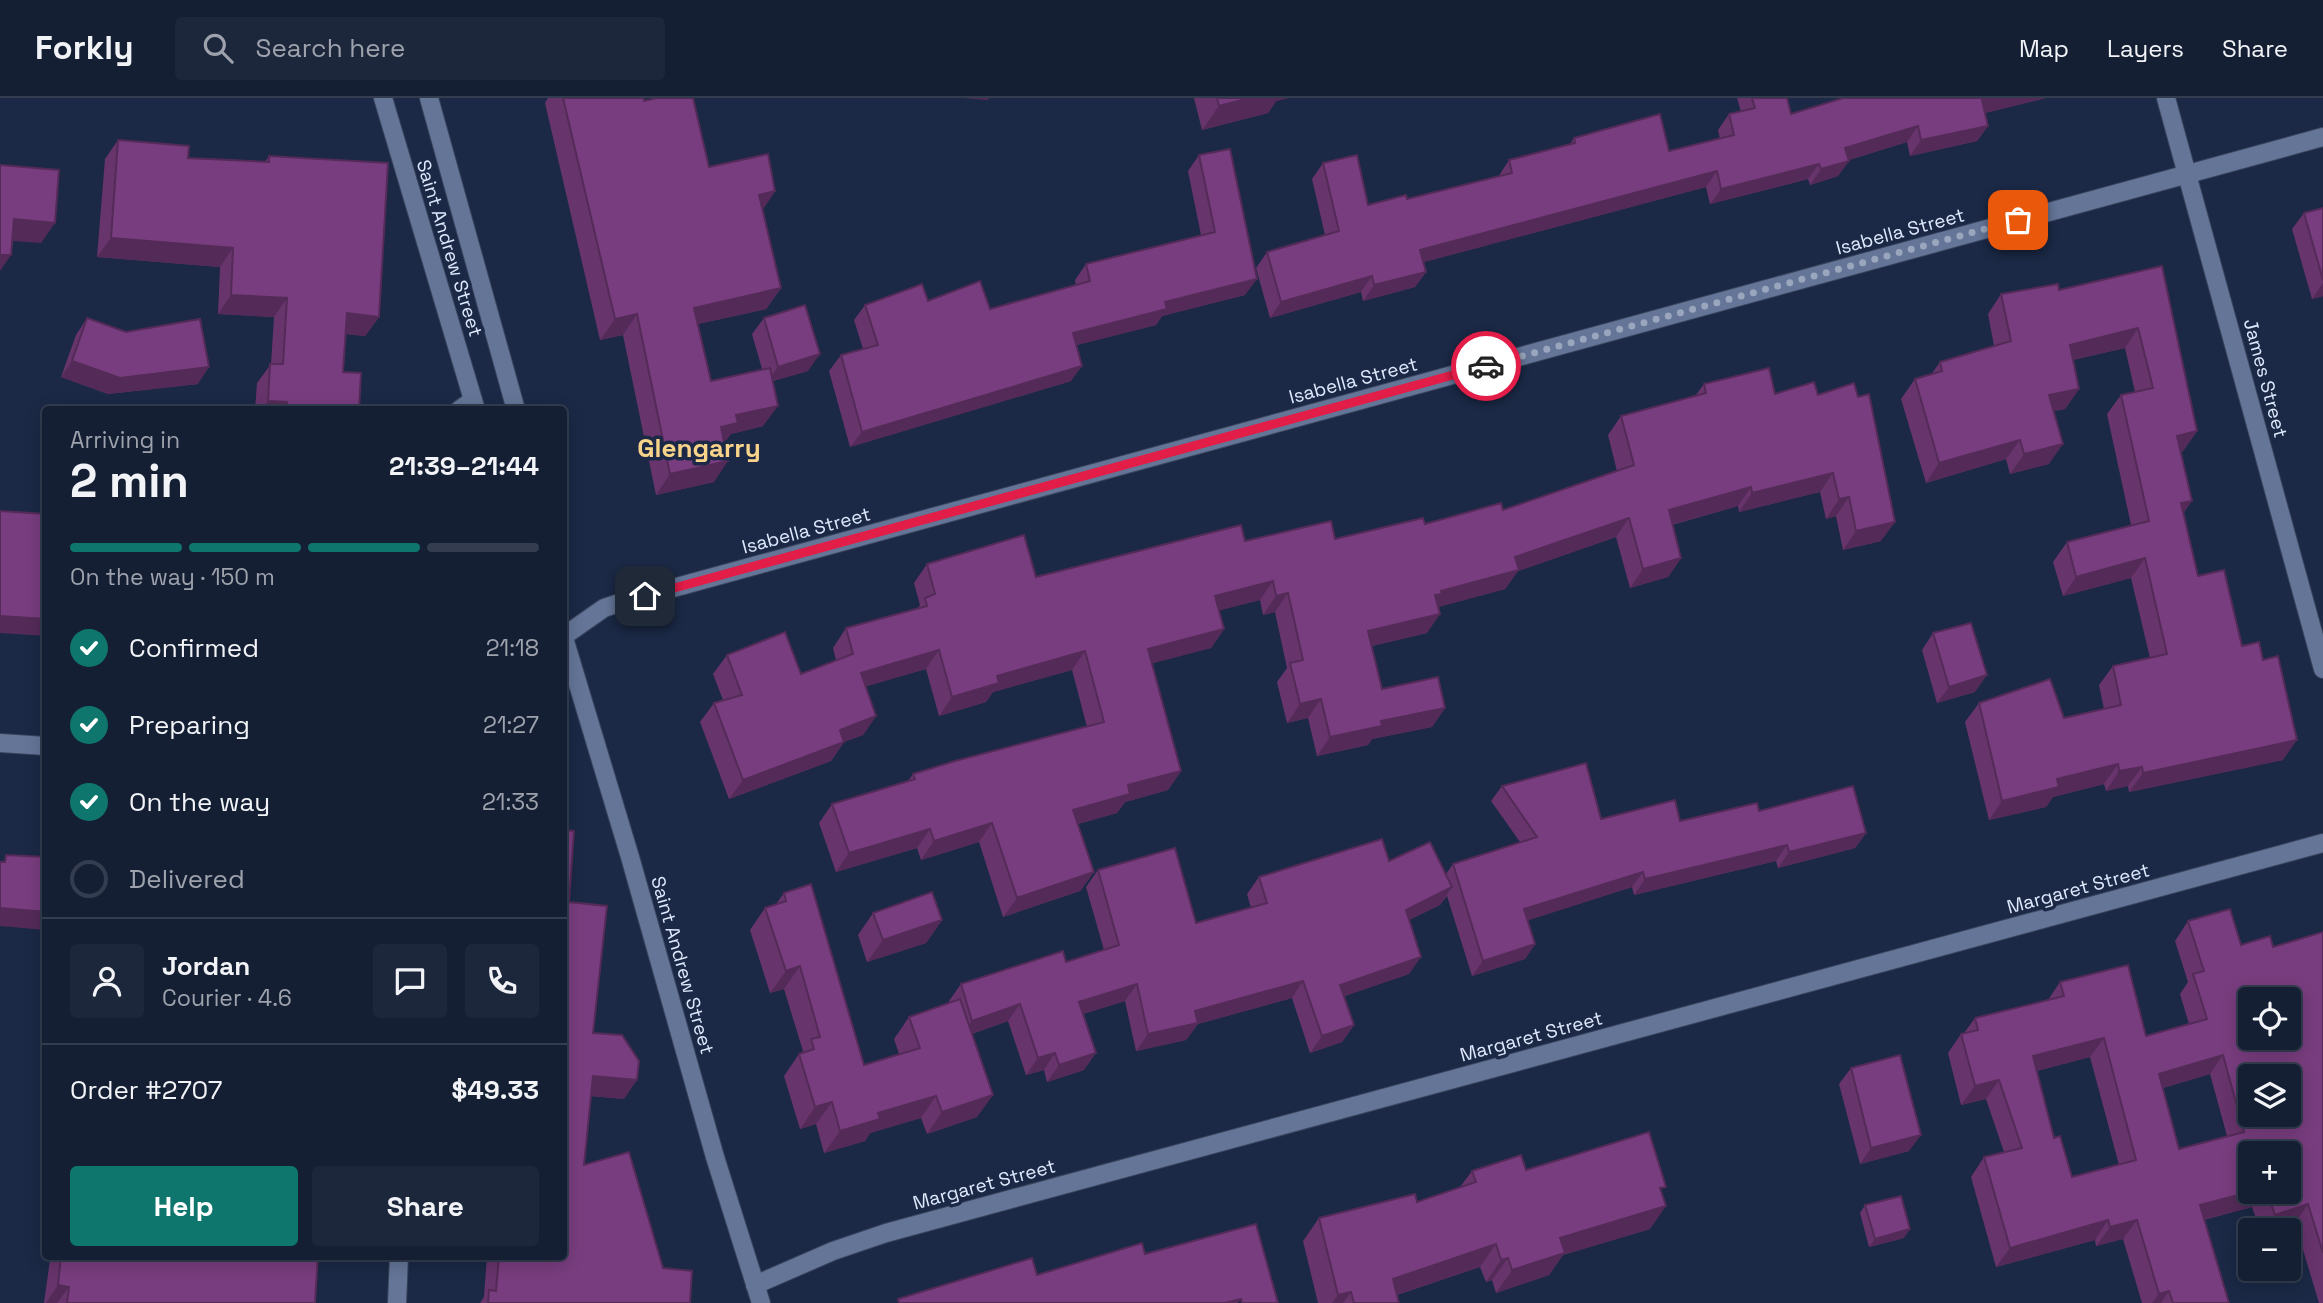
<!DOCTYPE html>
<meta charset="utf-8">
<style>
:root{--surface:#141f34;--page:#1d273c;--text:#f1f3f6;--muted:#9da2ac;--line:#333d4f;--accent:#0f766e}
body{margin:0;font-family:"Space Grotesk",sans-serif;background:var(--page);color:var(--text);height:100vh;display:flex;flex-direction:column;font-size:26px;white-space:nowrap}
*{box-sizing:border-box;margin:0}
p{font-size:23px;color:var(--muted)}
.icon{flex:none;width:38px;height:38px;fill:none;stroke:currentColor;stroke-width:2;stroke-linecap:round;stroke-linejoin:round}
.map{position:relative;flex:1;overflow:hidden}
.side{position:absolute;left:42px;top:308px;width:525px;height:854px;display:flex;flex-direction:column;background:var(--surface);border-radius:7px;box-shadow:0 4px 18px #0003,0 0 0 2px var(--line)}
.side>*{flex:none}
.buttons{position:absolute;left:2238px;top:889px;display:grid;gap:14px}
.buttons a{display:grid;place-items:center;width:63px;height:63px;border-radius:7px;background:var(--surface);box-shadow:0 4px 18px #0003,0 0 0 2px var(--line);font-size:35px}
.pin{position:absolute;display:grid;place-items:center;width:60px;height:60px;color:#fff;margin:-30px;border-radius:14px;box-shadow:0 4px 10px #0006}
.courier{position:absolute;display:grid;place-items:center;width:70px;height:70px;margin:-35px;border:5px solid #e11d48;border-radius:50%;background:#fff;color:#222;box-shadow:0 2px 9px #0007}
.head em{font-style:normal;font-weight:800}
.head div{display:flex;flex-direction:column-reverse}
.head{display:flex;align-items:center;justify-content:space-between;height:119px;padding:0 28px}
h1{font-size:46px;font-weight:800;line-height:52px}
.bar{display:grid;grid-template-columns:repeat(4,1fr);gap:10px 7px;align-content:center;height:84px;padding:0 28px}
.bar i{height:9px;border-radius:5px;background:var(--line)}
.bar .on{background:var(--accent)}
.bar p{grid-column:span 4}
.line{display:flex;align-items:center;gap:18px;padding:0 28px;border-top:2px solid var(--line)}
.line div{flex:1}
.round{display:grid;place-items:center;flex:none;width:74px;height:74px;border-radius:7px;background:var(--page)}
ol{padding:0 28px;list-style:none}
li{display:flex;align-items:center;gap:21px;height:77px}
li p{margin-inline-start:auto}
li .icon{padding:7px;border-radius:50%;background:var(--accent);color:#fff;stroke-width:4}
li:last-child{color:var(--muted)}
li i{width:38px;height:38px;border:4px solid var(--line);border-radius:50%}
.button{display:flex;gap:14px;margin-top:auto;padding:14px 28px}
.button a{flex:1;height:80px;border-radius:7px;background:var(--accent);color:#fff;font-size:28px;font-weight:800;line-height:80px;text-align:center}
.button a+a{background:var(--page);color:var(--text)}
header{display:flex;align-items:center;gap:42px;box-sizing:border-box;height:98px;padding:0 35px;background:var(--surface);border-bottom:2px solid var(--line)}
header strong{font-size:33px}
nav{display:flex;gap:38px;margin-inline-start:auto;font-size:24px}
.search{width:490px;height:63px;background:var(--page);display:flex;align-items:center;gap:18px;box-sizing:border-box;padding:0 24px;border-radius:7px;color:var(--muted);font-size:26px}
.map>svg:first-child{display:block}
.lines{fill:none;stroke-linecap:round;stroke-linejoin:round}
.service-casing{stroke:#39445d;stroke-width:20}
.minor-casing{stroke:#39445d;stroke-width:20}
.tertiary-casing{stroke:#39445d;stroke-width:20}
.service{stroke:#647597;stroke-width:18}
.minor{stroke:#647597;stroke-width:18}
.tertiary{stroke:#647597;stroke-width:18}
.wall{fill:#67346c;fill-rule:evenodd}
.shaded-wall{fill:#542b58}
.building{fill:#783d7e;stroke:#542b58;stroke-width:2;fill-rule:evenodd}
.done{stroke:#9aa6bd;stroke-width:7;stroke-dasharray:0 12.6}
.route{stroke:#e11d48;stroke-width:9}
.labels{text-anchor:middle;stroke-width:7;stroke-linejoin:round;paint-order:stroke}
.street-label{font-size:19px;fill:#dfe9fd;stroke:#1b2946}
.district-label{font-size:26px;font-weight:bold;fill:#f8d48b;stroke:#1b2946}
</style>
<header>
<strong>Forkly</strong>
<div class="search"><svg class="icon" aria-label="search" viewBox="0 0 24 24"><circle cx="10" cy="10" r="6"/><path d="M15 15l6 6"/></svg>Search here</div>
<nav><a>Map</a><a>Layers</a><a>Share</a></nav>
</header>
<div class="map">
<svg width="2323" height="1205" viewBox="0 0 2323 1205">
<rect width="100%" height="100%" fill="#1b2946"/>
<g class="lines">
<g class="service-casing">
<polyline id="service" points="459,312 473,302"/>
</g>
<g class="minor-casing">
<g id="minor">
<polyline points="2166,0 2323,571"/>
<polyline points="0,645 46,648"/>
<polyline points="755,1187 833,1153 886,1135 2323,745"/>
<polyline points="397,1205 399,1158"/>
</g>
</g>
<g class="tertiary-casing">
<g id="tertiary">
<polyline points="383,0 476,312"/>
<polyline points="429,0 516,312"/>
<polyline points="564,538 604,510 622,504 2323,39"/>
<polyline points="564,540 630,759 715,1059 761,1205"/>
</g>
</g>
<use href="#service" class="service"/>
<use href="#minor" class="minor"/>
<use href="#tertiary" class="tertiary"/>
</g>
<g class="wall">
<polygon points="548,0 644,0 644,3 709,69 775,93 763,111 781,190 766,211 698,226 711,283 762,271 752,236 764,220 808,273 773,283 763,328 731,336 724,345 714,384 656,397 623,237 600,242 545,5"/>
<polygon points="1194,0 1288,0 1276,3 1268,15 1202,32"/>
<polygon points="1737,0 1787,0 1791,16 1843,0 2046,0 1985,15 1988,28 1977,43 1910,58 1907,44 1849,62 1838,78 1810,87 1808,81 1710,106 1706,89 1424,164 1426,174 1415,189 1363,203 1361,194 1270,220 1256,170 1267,154 1325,137 1312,81 1323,65 1368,107 1407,101 1498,79 1509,62 1570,46 1574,40 1669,53 1720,41 1718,32 1729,16 1741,14"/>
<polygon points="118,42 188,60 265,64 269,58 379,219 365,238 346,236 343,274 359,312 255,312 257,285 271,266 274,219 218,216 220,169 97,159 105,61"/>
<polygon points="1199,57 1245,197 1162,218 1156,227 1076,247 1071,283 850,349 829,273 841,257 863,251 854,222 865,207 928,203 990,211 1076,187 1075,182 1086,166 1201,137 1188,73"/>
<polygon points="2323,110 2323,198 2312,201 2292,131 2304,115"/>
<polygon points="2162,168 2197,333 2183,353 2181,354 2183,415 2198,478 2242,548 2283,662 2129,694 2128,688 2106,693 2104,686 2053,699 2046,709 1989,722 1965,624 1979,605 2064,620 2104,611 2099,587 2113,568 2150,560 2131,480 2063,498 2053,464 2067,444 2131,427 2107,316 2121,297 2135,294 2125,250 2073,262 2079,291 2065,311 2054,313 2049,366 2010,376 2006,361 1926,385 1901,301 1915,281 1931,277 1940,264 1994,248 1988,216 2001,196 2059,192"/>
<polygon points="87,220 198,286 108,296 61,279 76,237"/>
<polygon points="1704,286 1775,296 1818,297 1881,443 1843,452 1836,418 1826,421 1820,394 1739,414 1738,408 1672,427 1681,460 1668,479 1630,490 1616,439 1518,473 1505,491 1438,509 1427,535 1372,548 1382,591 1445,610 1432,629 1372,641 1368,647 1317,658 1308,620 1287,625 1277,584 1287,570 1275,514 1263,517 1260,502 1219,512 1224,531 1211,550 1152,565 1181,673 1168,692 1125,704 1117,715 1078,726 1094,774 1080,793 1003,819 979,744 921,762 917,750 836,774 819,725 832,706 908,683 913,676 1087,629 1072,572 993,594 986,604 939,618 926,571 866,588 876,618 863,637 844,644 831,663 729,701 700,624 714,605 723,602 713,576 727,557 801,576 836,562 833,550 846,530 917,511 920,507 914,485 927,466 1036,479 1245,443 1335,441 1503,412 1617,373 1608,337 1621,318 1695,298"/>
<polygon points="1933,535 1975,594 1937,605 1922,552"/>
<polygon points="1502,688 1601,721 1680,723 1759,713 1866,735 1855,750 1778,770 1776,763 1634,797 1632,789 1528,822 1535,846 1525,861 1472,878 1447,798 1440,807 1409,822 1409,876 1344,898 1354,927 1342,944 1310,955 1292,900 1198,926 1186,942 1136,953 1125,903 1083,916 1084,972 1047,984 1044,972 1026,977 1008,923 972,936 977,1019 927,1036 921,1020 870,1035 865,1043 824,1055 816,1026 800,1031 784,978 799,956 803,953 784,891 770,895 750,832 765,810 776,806 784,795 864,967 899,956 894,941 909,919 949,905 949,903 961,886 1066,864 1104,852 1086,789 1098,772 1196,825 1251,810 1247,796 1259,779 1389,763 1446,776 1453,766 1520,744 1491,703"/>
<polygon points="569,804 593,935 624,1001 591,998 584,1067 690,1205 480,1205 484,1199 487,1158 564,1158"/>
<polygon points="873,815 942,822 926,845 867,864 858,837"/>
<path d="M2188,823L2241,847L2273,849L2323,834V1205H2319L2295,1125L2273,1132H2260L2252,1109L2204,1122L2229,1205H2142L2123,1141L2096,1148L2095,1142L1996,1169L1971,1079L1984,1059L2004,1054L1986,1001L1961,1007L1948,955L1961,936L1964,935L1975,920L2048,902L2060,884L2146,938L2189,926L2180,896L2188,884L2175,843ZM2090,959L2119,1067L2072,1079L2054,1040L2037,973ZM2210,976L2227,1038L2179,1051L2163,990ZM2289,1055V1094H2250Z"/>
<polygon points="1851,970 1909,1053 1860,1066 1839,986"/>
<polygon points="1526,1072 1662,1095 1650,1131 1563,1157 1549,1177 1496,1195 1492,1182 1486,1184 1480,1169 1397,1197 1399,1205 1318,1205 1303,1143 1319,1120 1417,1104 1460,1089 1472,1073"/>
<polygon points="1865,1107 1904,1140 1869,1149 1860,1115"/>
<polygon points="52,1158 61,1158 315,1205 44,1205 50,1162"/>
</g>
<g class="shaded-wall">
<polygon points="962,0 989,0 988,2"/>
<polygon points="1249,0 1288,0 1276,3 1268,15 1202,32 1219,8"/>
<polygon points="1991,0 2046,0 1971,18 1982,2"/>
<polygon points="1918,28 1907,44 1834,66 1845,50"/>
<polygon points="1988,28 1977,43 1910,58 1921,42"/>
<polygon points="1849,63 1838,78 1810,87 1821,71"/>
<polygon points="1819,66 1808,81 1710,106 1721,91"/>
<polygon points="1717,73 1706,89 1409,168 1420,152"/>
<polygon points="775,93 761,114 759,97"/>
<polygon points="14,121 55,125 41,145 0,142"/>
<polygon points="111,140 233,150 220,169 97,159"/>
<polygon points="0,157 11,157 0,173"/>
<polygon points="1426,174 1415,189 1363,203 1374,187"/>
<polygon points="1372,178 1361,194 1270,220 1281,204"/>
<polygon points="1257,181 1245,197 1162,218 1156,227 1062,251 1073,235 1165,204"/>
<polygon points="2323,185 2323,198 2312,201"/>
<polygon points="781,190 766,211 680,230 694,210"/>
<polygon points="231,197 287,200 274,219 218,216"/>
<polygon points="347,215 379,219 365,238 334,235"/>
<polygon points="637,216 623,237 600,242 615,221"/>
<polygon points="2138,230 2125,250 2056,266 2070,247"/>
<polygon points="820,256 808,273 766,285 778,269"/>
<polygon points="72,263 209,269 198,286 108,296 61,279"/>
<polygon points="1082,268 1071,283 850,349 862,334"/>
<polygon points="2079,291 2065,311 2036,317 2049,297"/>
<polygon points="268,303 287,304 282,312 262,312"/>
<polygon points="778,308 763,328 731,336 723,346 721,329 736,317"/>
<polygon points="2197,333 2183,353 2164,357 2177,338"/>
<polygon points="2020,342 2006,361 1926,385 1939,365"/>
<polygon points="2063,346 2049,366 2010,376 2024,356"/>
<polygon points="728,363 714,384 656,397 670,376"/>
<polygon points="1833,375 1820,394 1739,414 1752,395"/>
<polygon points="1751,389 1738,408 1655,431 1669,412"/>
<polygon points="1849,399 1836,418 1826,421 1839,401"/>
<polygon points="2192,403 2178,423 2181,405"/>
<polygon points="1629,420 1616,439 1518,473 1505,491 1431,511 1435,497 1441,493 1515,459"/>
<polygon points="1895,424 1881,443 1843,452 1856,433"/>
<polygon points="1681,460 1668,479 1630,490 1643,471"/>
<polygon points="2145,460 2131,480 2063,498 2076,479"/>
<polygon points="1273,483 1260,502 1202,517 1215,498"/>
<polygon points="1288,495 1275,514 1263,517 1276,498"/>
<polygon points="1440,516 1427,535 1355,552 1368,533"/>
<polygon points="0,518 46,521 46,538 0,535"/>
<polygon points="1224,531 1211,550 1135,570 1148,551"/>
<polygon points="939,552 926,571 847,594 861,575"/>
<polygon points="1085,553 1072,572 993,594 986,604 939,618 952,599 997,578"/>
<polygon points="1987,577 1975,594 1937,605 1949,589"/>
<polygon points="1321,601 1308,620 1287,625 1300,606"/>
<polygon points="1445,610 1432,629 1372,641 1368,647 1317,658 1330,639 1381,623"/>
<polygon points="876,618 863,637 844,644 831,663 729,701 743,682 840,632"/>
<polygon points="2297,642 2283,662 2129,694 2143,675"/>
<polygon points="2118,666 2104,686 2053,699 2046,709 1989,722 2002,703 2057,681"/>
<polygon points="2142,669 2128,688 2106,693 2119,673"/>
<polygon points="1181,673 1168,692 1125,704 1117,715 1060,731 1073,712 1128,687"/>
<polygon points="992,725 979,744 921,762 934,743"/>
<polygon points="930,731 917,750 836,774 849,755"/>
<polygon points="1866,735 1855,750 1778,770 1789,754"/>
<polygon points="1787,747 1776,763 1634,797 1645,781"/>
<polygon points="1094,774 1080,793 1003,819 1017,800"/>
<polygon points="1643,774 1632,789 1514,827 1524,811"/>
<polygon points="1452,789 1440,807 1394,829 1406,812"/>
<polygon points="0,810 46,814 46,832 0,828"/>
<polygon points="942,822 926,845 867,864 883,842"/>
<polygon points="1535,846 1525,861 1472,878 1483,863"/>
<polygon points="1421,859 1409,876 1328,904 1340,887"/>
<polygon points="800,868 784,891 770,895 786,873"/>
<polygon points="1303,883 1292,900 1198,926 1186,942 1136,953 1148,936 1195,913"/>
<polygon points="1137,886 1125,903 1067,921 1079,904"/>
<polygon points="1020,906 1008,923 960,940 972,923"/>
<polygon points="1354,927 1342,944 1310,955 1322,938"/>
<polygon points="2104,940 2090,959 2020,977 2033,958"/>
<polygon points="1055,955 1044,972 1026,977 1038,960"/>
<polygon points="1096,955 1084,972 1047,984 1059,967"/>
<polygon points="2223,957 2210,976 2146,995 2159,976"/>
<polygon points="593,978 637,982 624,1001 580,997"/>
<polygon points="1999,982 1986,1001 1961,1007 1975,988"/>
<polygon points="993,997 977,1019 927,1036 942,1014"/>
<polygon points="936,998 921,1020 870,1035 865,1043 824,1055 840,1033 878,1015"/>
<polygon points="832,1004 816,1026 800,1031 815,1009"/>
<polygon points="1921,1037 1909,1053 1860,1066 1871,1050"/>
<polygon points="2250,1094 2262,1094 2252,1109 2186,1126 2200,1107"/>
<polygon points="2308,1106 2295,1125 2273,1132 2264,1132 2275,1117"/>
<polygon points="1666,1108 1650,1131 1563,1157 1549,1177 1496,1195 1512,1172 1560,1140"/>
<polygon points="2108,1122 2095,1142 1996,1169 2010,1150"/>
<polygon points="2137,1122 2123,1141 2096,1148 2110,1129"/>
<polygon points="1910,1131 1904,1140 1869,1149 1875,1141"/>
<polygon points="1496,1146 1480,1169 1377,1203 1393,1181"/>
<polygon points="1508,1160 1492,1182 1486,1184 1501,1162"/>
<polygon points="58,1187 69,1189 57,1205 46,1205"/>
<polygon points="2169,1193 2161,1205 2152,1205 2159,1196"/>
<polygon points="1351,1194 1343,1205 1332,1205 1338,1197"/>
<polygon points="1241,1201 1238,1205 1225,1205"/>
</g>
<g class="building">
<polygon points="563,0 644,0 644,3 656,0 693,0 709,69 768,56 775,93 759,97 781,190 694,210 711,283 770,270 778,308 736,317 738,325 721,329 728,363 670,376 637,216 615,221"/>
<polygon points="1217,0 1249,0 1219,8"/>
<polygon points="1752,0 1787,0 1791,16 1843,0 1991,0 1982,2 1988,28 1921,42 1918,28 1845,50 1849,63 1821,71 1819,66 1721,91 1717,73 1420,152 1426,174 1374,187 1372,178 1281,204 1267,154 1339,133 1323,65 1357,57 1368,107 1406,97 1407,101 1512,75 1509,62 1575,45 1574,40 1660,16 1669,53 1734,37 1729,16 1755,10"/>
<polygon points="118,42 189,48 188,60 269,64 269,58 388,65 379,219 347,215 343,274 361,275 359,312 287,312 287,304 268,303 270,266 283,266 287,200 231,197 233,150 111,140"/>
<polygon points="1230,51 1257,181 1165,204 1167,211 1073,235 1082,268 862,334 841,257 878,247 865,207 922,186 928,203 980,183 990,211 1090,183 1086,166 1215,134 1199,57"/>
<polygon points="0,67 59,72 55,125 14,121 11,157 0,157"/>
<polygon points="2323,110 2323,182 2304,115"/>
<polygon points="2162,168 2197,333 2177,338 2192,403 2181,405 2198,478 2224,472 2242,548 2259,544 2263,562 2278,558 2297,642 2143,675 2142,669 2119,673 2118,666 2057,681 2059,689 2002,703 1979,605 2050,581 2064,620 2121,607 2113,568 2167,556 2145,460 2076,479 2067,444 2149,423 2121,297 2153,290 2138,230 2070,247 2079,291 2049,297 2063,346 2024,356 2020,342 1939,365 1915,281 1942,273 1940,264 2011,243 2001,196 2058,186 2059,192"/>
<polygon points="805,207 820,256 778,269 764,220"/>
<polygon points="87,220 126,234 200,221 209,269 120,280 72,263"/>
<polygon points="1769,270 1775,296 1814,284 1818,297 1854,285 1858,299 1869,296 1895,424 1856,433 1849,399 1839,401 1833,375 1752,395 1751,389 1669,412 1681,460 1643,471 1629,420 1515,459 1519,472 1441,493 1442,496 1435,497 1440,516 1368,533 1382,591 1438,579 1445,610 1381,623 1382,628 1330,639 1321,601 1300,606 1290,565 1303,562 1288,495 1276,498 1273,483 1215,498 1224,531 1148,551 1181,673 1128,687 1130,696 1073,712 1094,774 1017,800 992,725 934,743 930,731 849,755 832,706 915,681 913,676 955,663 1104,624 1085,553 997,578 999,585 952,599 939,552 861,575 876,618 840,632 844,644 743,682 714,605 742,597 727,557 785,534 801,576 853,556 846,530 927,508 925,500 935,496 927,466 1024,437 1036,479 1241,427 1245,443 1331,423 1335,441 1423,420 1425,426 1501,405 1503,412 1634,367 1621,318 1706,295 1704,286"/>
<polygon points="0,413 46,416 46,521 0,518"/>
<polygon points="1971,525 1987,577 1949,589 1933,535"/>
<polygon points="1586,665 1601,721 1675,702 1680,723 1757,705 1759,713 1853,688 1866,735 1789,754 1787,747 1645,781 1643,774 1524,811 1535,846 1483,863 1453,766 1537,739 1502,688"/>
<polygon points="564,732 574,733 569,804 607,808 593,935 622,937 639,963 637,982 593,978 584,1067 629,1054 663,1170 692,1173 690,1205 488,1205 489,1192 496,1193 499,1158 564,1158"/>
<polygon points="1382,741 1389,763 1430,744 1452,789 1406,812 1421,859 1340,887 1354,927 1322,938 1303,883 1195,913 1198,925 1148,936 1137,886 1079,904 1096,955 1059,967 1055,955 1038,960 1020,906 972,923 961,886 1063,853 1066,864 1119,847 1098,772 1175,750 1196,825 1267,805 1259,779"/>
<polygon points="6,757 46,759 46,814 0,810 0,764 5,764"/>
<polygon points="811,786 864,967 920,950 909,919 960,901 993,997 942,1014 936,998 878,1015 880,1021 840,1033 832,1004 815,1009 799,956 814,951 811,941 820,939 800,868 786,873 765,810 786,803 784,795"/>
<polygon points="932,794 942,822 883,842 873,815"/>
<path d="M2230,811L2241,847L2270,838L2273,849L2323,834V1155L2308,1106L2275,1117L2267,1094H2289V1055H2250V1094L2200,1107L2229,1205H2173L2169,1193L2159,1196L2137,1122L2110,1129L2108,1122L2010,1150L1984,1059L2022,1050L1999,982L1975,988L1961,936L1978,932L1975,920L2064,898L2060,884L2128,867L2146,938L2207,921L2193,876L2204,873L2188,823ZM2250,901H2289V940H2250ZM2104,940L2136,1062L2072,1079L2060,1038L2054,1040L2033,958ZM2223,957L2244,1034L2179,1051L2159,976ZM2250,978H2289V1017H2250Z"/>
<polygon points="1900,957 1921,1037 1871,1050 1851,970"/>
<polygon points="1649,1034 1666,1089 1660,1090 1666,1108 1560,1140 1565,1155 1512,1172 1508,1160 1501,1162 1496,1146 1393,1181 1399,1205 1354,1205 1351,1194 1338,1197 1319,1120 1415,1096 1417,1104 1476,1084 1472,1073 1521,1057 1526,1072"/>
<polygon points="1901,1098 1910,1131 1875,1141 1865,1107"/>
<polygon points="1256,1126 1278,1205 1242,1205 1241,1201 1225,1205 899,1205 898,1201 1032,1160 1037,1177 1142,1145 1145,1156"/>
<polygon points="61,1158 318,1158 315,1205 67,1205 69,1189 58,1187"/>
</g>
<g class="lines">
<polyline class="done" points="1486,268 2018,122"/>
<polyline class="route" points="645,498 1486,268"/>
</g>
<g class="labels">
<g class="street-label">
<text transform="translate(1900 133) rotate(-15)" y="7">Isabella Street</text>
<text transform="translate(450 150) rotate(73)" y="7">Saint Andrew Street</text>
<text transform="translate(2266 280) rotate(75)" y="7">James Street</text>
<text transform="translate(1353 282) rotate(-15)" y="7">Isabella Street</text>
<text transform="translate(806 432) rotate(-15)" y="7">Isabella Street</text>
<text transform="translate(2078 790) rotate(-15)" y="7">Margaret Street</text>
<text transform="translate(683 867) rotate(74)" y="7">Saint Andrew Street</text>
<text transform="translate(1531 938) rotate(-15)" y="7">Margaret Street</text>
<text transform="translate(984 1086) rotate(-15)" y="7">Margaret Street</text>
</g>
<g class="district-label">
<text x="699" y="359">Glengarry</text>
</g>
</g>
</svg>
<div class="buttons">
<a><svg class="icon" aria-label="locate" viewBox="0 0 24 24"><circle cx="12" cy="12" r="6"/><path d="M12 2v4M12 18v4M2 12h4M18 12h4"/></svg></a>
<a><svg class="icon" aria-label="layers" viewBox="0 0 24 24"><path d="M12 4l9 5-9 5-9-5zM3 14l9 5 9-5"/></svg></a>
<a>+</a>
<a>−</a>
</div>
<div class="pin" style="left:2018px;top:122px;background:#ea580c"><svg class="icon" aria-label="bag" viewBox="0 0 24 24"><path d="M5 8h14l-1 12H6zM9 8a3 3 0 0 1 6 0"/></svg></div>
<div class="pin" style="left:645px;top:498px;background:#1f2937"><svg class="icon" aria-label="home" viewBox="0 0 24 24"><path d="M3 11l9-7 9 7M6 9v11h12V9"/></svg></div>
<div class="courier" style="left:1486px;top:268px"><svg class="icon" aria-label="car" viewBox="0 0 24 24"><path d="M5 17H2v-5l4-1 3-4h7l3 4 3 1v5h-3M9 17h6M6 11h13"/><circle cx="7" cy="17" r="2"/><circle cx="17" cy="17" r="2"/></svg></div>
<section class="side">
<div class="head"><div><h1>2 min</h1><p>Arriving in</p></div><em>21:39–21:44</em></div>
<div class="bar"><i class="on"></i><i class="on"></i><i class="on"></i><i></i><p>On the way · 150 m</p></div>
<ol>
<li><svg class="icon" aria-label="check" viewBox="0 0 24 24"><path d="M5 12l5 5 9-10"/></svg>Confirmed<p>21:18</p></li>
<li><svg class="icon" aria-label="check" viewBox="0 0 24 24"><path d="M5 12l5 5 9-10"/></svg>Preparing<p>21:27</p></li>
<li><svg class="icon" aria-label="check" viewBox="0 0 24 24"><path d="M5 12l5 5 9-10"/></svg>On the way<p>21:33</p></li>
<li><i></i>Delivered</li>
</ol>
<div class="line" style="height:126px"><a class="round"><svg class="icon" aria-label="person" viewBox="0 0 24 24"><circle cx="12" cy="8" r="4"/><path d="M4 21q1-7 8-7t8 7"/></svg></a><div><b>Jordan</b><p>Courier · 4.6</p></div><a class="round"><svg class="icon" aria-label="chat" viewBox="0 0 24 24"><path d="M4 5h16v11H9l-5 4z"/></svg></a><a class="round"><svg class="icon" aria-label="phone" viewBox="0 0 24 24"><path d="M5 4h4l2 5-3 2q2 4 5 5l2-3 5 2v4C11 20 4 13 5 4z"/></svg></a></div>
<div class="line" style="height:91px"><div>Order #2707</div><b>$49.33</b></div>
<div class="button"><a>Help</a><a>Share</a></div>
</section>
</div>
